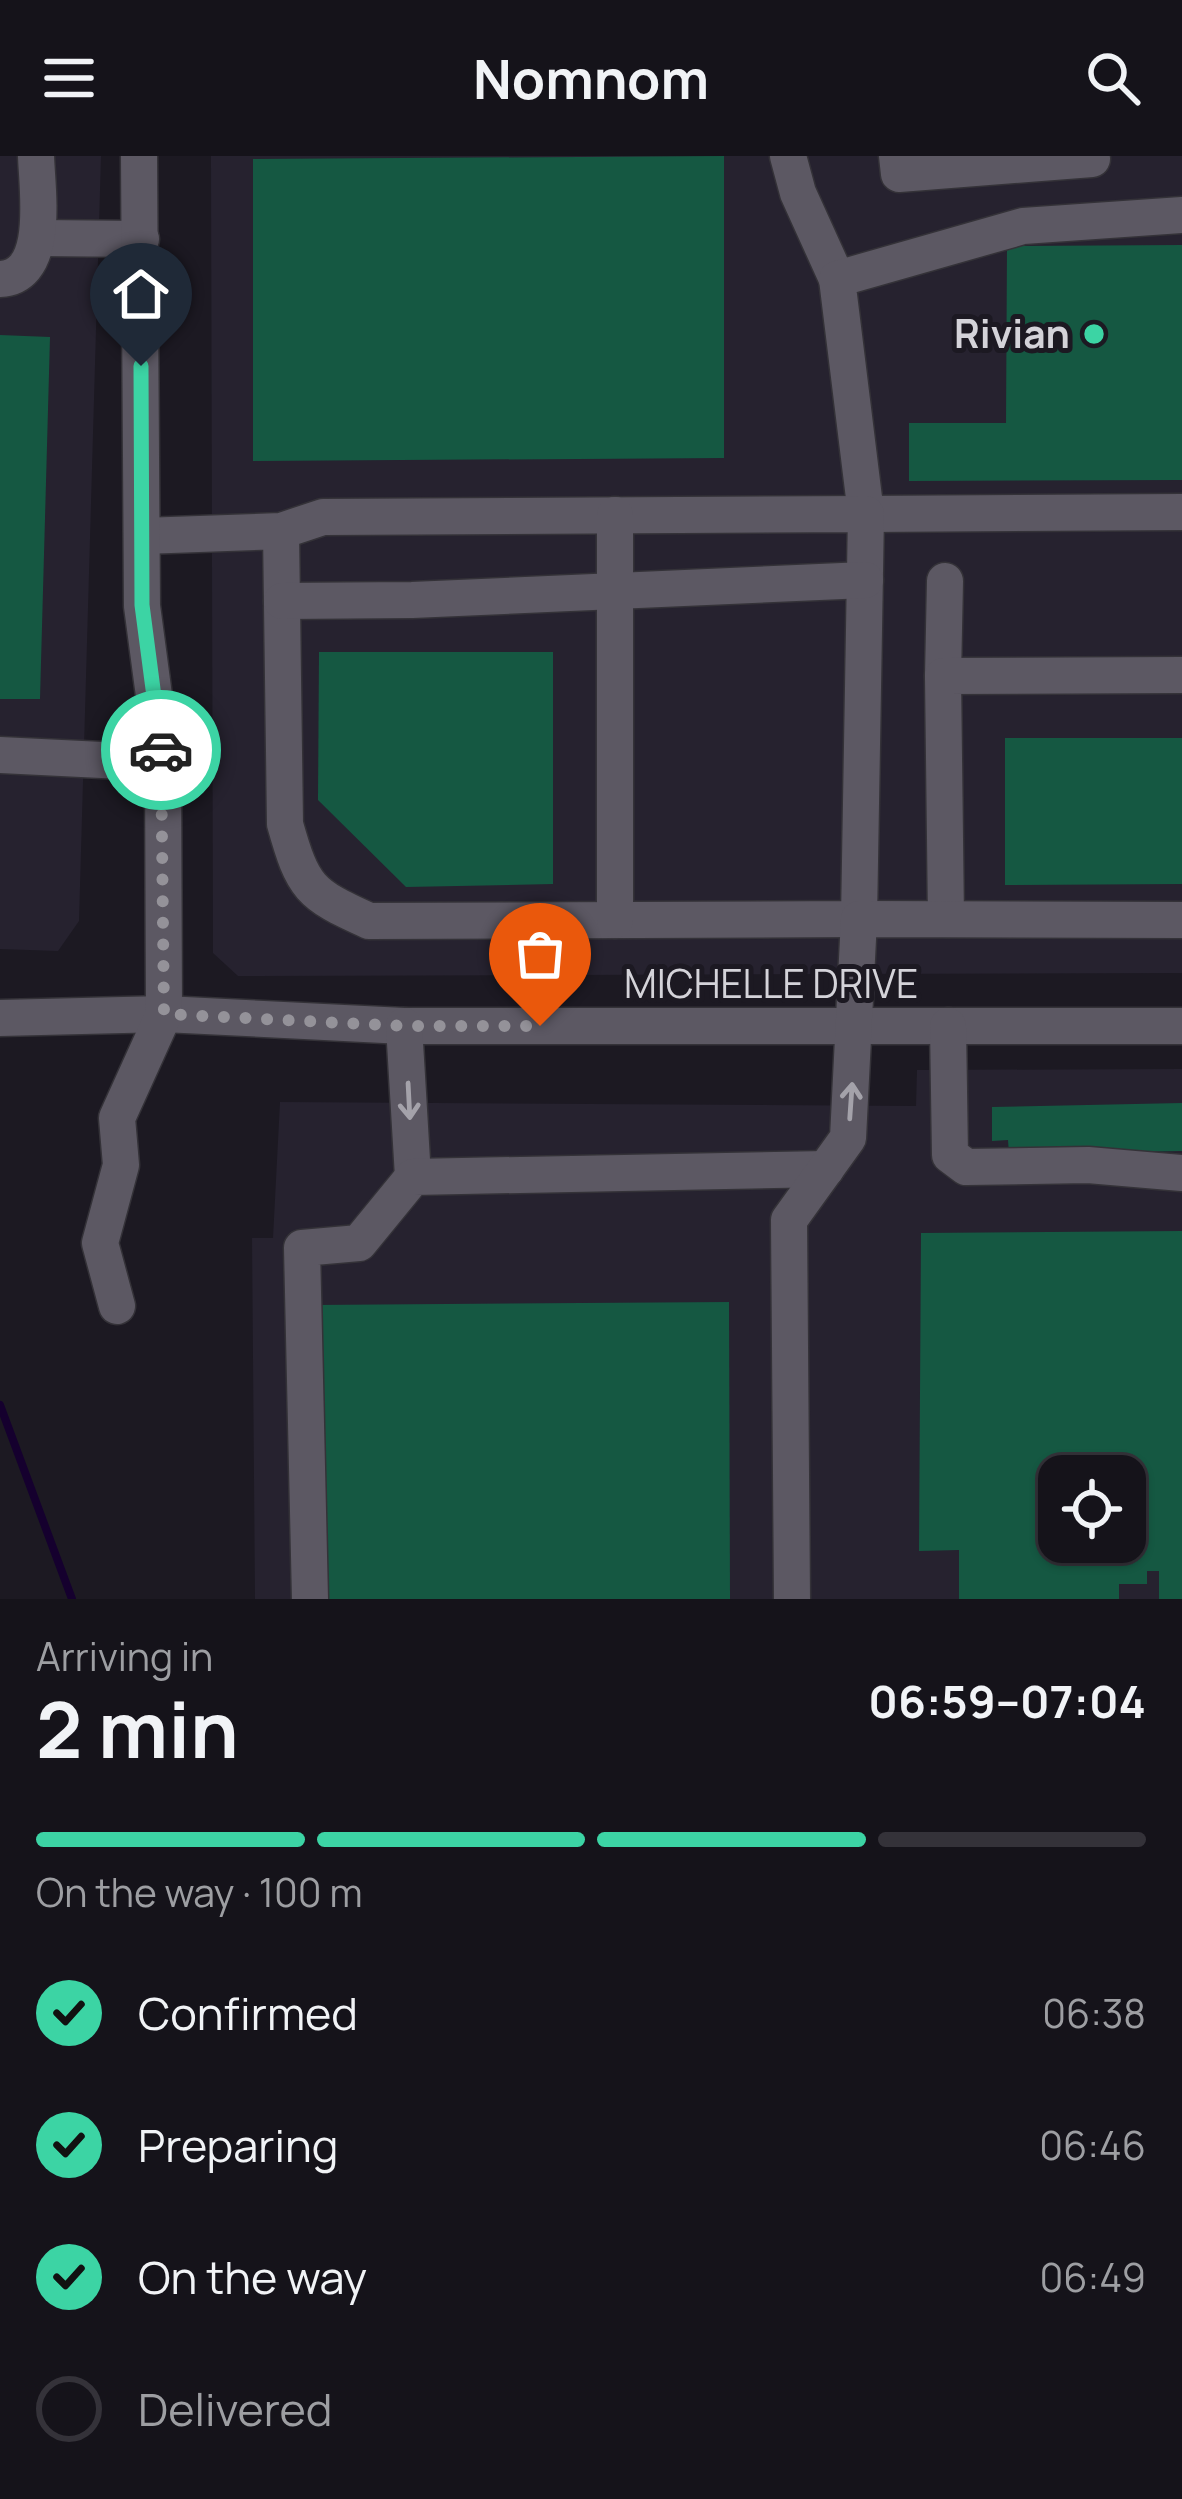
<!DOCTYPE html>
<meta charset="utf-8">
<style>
:root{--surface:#15131a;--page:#222027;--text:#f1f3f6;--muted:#9d9ea2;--line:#343239;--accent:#3cd4a4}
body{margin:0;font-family:Manrope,sans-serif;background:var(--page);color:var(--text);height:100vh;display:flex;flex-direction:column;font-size:45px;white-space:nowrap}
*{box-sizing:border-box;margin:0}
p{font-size:39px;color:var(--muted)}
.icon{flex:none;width:66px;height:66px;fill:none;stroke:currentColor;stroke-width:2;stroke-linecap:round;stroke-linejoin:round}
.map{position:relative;height:1443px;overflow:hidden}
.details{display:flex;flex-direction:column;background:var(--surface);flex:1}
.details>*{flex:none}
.tools{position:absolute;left:1038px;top:1299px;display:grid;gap:24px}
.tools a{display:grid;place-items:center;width:108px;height:108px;border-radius:24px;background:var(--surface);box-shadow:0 3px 9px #0004,0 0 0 3px var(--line);font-size:60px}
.pin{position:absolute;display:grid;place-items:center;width:102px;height:102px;color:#fff;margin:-123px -51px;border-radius:50% 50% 50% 0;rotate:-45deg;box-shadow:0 0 12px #0007}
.pin .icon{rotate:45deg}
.courier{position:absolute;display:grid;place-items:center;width:120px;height:120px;margin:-60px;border:9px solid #3cd4a4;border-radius:50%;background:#fff;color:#222;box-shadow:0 3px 15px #0007}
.headline em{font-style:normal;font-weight:700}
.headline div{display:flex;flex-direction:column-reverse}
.headline{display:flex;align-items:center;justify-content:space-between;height:204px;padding:0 36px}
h1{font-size:78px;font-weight:700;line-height:90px}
.bar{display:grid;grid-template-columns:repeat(4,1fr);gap:18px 12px;align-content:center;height:144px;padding:0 36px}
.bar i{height:15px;border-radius:9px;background:var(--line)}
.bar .selected{background:var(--accent)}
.bar p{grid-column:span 4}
ol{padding:0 36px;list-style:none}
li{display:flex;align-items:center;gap:36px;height:132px}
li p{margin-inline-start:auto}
li .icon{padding:12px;border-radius:50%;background:var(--accent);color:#111;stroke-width:4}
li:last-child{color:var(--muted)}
li i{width:66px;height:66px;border:6px solid var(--line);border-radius:50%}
header{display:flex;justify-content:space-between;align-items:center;height:156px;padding:0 36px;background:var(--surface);font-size:54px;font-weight:700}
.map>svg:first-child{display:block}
.built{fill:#26222f;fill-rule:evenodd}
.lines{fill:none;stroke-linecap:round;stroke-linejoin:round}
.stream{stroke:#15002e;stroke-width:8}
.building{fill:#155842;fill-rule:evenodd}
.minor-casing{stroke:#343238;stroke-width:39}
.minor{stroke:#5c5863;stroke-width:36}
.oneway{stroke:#a4a2aa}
.done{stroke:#949299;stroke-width:12;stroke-dasharray:0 21.6}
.route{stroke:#3cd4a4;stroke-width:15}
.poi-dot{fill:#3cd4a4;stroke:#1c1922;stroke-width:4.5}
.labels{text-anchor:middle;stroke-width:10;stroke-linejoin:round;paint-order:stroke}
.poi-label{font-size:39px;font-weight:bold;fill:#d4d3d9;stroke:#1c1922;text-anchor:end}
.street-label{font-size:39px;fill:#d4d3d9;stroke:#1c1922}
</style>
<header><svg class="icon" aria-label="menu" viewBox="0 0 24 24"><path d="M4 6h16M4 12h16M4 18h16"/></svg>Nomnom<svg class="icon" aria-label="search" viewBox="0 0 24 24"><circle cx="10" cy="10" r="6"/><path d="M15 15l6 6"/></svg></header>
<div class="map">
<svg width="1182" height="1443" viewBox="0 0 1182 1443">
<rect width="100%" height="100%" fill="#1c1922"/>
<g class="built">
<polygon points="0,0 101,0 79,765 58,795 0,793"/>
<polygon points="211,0 1182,0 1182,817 238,820 213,797"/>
<path d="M1182,913V1443H255L252,1082H273L280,946L916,950L917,914ZM1059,1320H1125V1386H1059Z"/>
</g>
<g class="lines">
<polyline class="stream" points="0,1249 72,1443"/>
</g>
<g class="building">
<polygon points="724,0 724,302 253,305 253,3"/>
<polygon points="1182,89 1182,324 909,325 909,267 1006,267 1007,90"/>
<polygon points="0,179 50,181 40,543 0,543"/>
<polygon points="319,496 553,496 553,728 406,731 318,644"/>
<polygon points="1005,582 1182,582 1182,728 1005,729"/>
<polygon points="1182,947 1182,995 1009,998 1008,984 992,985 992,951"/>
<path d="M1182,1075V1443H1159V1415H1147V1428H1119V1443H959V1394L919,1395L921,1077ZM1059,1320H1125V1386H1059Z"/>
<polygon points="729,1146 730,1443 314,1443 313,1149"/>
</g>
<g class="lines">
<g class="minor-casing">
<g id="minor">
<polyline points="788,0 798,37 837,123"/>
<polyline points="897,0 899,18 1092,3"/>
<polyline points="1182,59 1023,70 837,123 866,358 1182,356"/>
<polyline points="39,82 141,83"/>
<path d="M0,123C51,121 37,34 36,0"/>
<path d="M142,380L281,375L285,668C303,732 309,738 369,765L859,763L866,358L323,361L281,375"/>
<polyline points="282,445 412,444 865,424"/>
<polyline points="943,520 945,425"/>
<polyline points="0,599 163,607"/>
<polyline points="946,763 943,520 1182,519"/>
<polyline points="615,764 615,359"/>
<polyline points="0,862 164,858 404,870 1182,870"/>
<polyline points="404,870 413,1021"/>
<polyline points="948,870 950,999 966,1011 1088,1009 1182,1017"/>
<polyline points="117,1150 100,1087 121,1009 117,962 164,858 163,607 142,450 139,0"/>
<polyline points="310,1443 302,1092 359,1087 413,1021 826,1013"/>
<polyline points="792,1443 789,1064 848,982 859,763 1182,764"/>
</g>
</g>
<use href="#minor" class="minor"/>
</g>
<defs><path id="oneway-shaft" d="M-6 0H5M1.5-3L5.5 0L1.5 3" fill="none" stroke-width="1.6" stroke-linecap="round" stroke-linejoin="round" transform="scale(3)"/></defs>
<g class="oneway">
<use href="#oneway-shaft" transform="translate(409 945) rotate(87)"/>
<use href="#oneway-shaft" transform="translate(851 945) rotate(-86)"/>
</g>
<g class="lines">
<polyline class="done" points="161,594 164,858 404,870 540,870"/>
<polyline class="route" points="141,210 142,449 161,594"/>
</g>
<circle class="poi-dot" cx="1094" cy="178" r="12"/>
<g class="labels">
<g class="poi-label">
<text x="1070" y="192">Rivian</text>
</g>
<g class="street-label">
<text x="771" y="842">MICHELLE DRIVE</text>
</g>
</g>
</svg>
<div class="tools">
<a><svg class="icon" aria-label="locate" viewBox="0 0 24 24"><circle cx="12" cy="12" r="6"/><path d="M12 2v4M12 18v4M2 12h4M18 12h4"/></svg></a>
</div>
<div class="pin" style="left:540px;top:870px;background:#ea580c"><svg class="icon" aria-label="bag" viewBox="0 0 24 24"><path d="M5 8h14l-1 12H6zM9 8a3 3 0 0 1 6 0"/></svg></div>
<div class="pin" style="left:141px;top:210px;background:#1f2937"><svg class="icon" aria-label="home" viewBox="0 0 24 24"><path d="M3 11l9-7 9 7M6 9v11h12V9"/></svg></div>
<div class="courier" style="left:161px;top:594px"><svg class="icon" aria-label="car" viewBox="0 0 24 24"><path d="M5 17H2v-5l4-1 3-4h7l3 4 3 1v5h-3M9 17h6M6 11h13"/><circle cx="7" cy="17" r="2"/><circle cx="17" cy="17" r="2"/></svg></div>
</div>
<section class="details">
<div class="headline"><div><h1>2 min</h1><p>Arriving in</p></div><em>06:59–07:04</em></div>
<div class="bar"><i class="selected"></i><i class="selected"></i><i class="selected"></i><i></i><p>On the way · 100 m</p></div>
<ol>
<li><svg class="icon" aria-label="check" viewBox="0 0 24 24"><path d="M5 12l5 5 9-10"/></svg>Confirmed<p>06:38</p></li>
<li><svg class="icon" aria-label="check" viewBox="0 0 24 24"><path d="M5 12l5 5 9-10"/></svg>Preparing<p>06:46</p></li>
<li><svg class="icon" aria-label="check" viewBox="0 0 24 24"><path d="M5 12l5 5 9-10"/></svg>On the way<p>06:49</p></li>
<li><i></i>Delivered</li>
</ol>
</section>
